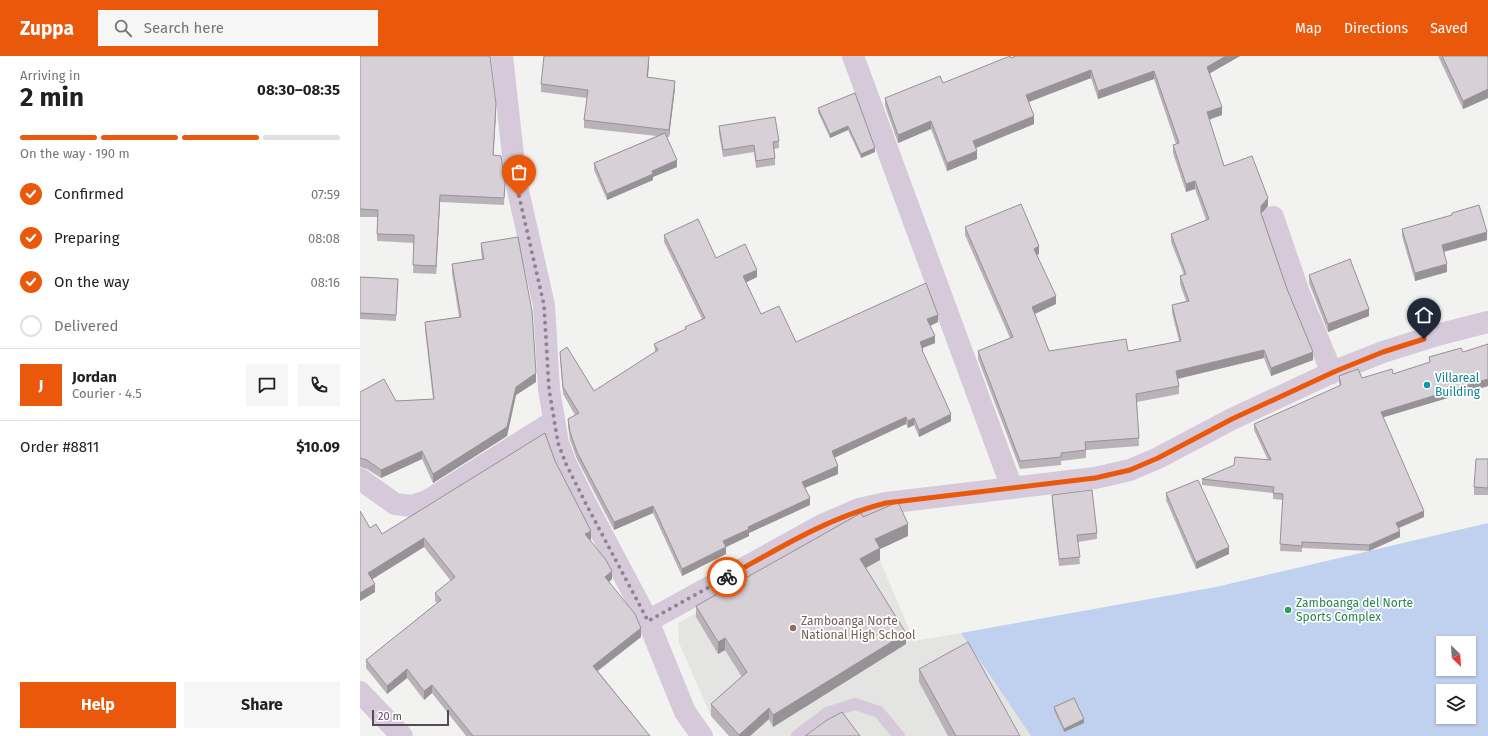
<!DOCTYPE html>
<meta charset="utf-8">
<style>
:root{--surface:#fff;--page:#f6f6f6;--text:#202124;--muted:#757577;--line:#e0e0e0;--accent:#ea580c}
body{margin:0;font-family:"Fira Sans",sans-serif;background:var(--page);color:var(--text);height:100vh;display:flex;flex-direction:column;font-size:15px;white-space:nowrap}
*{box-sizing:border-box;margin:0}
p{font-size:13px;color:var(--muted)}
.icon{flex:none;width:22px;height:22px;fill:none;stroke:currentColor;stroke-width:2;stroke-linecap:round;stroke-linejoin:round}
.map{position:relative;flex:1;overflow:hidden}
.details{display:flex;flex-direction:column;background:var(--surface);width:360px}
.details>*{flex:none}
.needle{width:26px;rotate:155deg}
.buttons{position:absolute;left:1076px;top:580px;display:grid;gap:8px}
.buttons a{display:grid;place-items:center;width:40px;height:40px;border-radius:0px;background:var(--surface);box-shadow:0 1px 3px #0004;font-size:20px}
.scale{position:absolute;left:12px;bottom:10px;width:77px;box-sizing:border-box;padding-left:4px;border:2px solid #58485d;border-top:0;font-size:11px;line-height:14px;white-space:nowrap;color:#58485d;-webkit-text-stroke:3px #fff;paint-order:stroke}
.pin{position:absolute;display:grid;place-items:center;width:34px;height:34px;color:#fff;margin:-41px -17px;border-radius:50% 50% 50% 0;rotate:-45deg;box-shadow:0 0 4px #0007}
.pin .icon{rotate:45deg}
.courier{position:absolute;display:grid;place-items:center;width:40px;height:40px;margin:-20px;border:3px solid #ea580c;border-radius:50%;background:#fff;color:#222;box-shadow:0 1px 5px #0007}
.overview em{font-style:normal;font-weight:700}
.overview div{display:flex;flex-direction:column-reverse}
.overview{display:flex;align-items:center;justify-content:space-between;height:68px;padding:0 20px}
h1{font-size:26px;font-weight:700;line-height:30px}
.bar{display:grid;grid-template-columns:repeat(4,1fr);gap:6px 4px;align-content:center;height:48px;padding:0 20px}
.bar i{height:5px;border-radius:3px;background:var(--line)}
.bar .selected{background:var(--accent)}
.bar p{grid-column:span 4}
.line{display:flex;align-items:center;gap:10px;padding:0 20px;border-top:1px solid var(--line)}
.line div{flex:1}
.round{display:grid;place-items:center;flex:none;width:42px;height:42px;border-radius:0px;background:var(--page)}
ol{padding:0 20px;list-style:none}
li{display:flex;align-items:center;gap:12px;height:44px}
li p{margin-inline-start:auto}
li .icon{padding:4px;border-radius:50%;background:var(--accent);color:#fff;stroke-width:4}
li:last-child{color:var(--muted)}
li i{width:22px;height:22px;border:2px solid var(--line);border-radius:50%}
.primary-button{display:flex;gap:8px;margin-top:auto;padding:8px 20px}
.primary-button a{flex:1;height:46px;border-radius:0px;background:var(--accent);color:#fff;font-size:16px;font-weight:700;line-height:46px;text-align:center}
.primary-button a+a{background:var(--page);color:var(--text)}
header{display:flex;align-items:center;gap:24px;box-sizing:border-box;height:56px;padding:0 20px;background:var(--accent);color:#fff}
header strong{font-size:19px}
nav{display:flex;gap:22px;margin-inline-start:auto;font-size:14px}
.search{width:280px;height:36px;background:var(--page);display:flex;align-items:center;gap:10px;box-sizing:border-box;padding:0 14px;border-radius:0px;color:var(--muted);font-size:15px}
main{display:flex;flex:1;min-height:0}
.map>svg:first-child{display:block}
.education{fill:#e4e4e2}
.green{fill:#c0d0ef;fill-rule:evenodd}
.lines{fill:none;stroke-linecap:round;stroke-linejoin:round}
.lane{stroke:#d6cada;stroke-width:12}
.street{stroke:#d6cada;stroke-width:22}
.wall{fill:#b9b3b9}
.shaded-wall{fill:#969296}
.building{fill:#d7d0d7;stroke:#969296}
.done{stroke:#8e8490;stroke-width:4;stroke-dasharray:0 7.2}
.route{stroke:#ea580c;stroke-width:5}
.culture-dot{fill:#0f9aa8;stroke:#fff;stroke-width:1.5}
.leisure-dot{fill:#2e9e5b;stroke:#fff;stroke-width:1.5}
.education-dot{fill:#8d6e63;stroke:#fff;stroke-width:1.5}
.labels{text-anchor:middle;stroke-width:3.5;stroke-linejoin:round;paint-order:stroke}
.culture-label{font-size:12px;fill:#0d838f;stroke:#fff;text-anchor:start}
.leisure-label{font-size:12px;fill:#27864d;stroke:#fff;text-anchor:start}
.education-label{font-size:12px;fill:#785e54;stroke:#fff;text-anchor:start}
</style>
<header>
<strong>Zuppa</strong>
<div class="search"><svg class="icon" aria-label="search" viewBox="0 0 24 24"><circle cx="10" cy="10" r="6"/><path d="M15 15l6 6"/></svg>Search here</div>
<nav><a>Map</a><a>Directions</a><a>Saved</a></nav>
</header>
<main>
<section class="details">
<div class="overview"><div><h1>2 min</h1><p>Arriving in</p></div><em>08:30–08:35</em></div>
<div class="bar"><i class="selected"></i><i class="selected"></i><i class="selected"></i><i></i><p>On the way · 190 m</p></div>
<ol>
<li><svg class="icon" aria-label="check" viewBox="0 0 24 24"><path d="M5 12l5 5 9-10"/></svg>Confirmed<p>07:59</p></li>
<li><svg class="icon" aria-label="check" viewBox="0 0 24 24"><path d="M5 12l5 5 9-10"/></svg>Preparing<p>08:08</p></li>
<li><svg class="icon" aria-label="check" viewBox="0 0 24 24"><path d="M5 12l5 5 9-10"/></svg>On the way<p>08:16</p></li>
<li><i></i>Delivered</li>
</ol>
<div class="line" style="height:72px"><b class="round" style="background:var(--accent);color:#fff">J</b><div><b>Jordan</b><p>Courier · 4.5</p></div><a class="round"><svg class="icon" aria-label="chat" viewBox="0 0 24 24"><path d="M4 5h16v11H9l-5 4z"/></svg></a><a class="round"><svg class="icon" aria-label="phone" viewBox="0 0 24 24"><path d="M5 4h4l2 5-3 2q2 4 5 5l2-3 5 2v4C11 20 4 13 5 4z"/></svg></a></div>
<div class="line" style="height:52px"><div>Order #8811</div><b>$10.09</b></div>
<div class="primary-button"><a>Help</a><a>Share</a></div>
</section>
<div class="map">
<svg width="1128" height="680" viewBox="0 0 1128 680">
<rect width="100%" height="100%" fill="#f2f3f0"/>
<polygon class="education" points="503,464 554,585 601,577 671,680 369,680 351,660 319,587 318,567"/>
<path class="green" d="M1128,467V680H671L601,577L856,531ZM1083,587H1109V613H1083ZM1083,635H1109V661H1083Z"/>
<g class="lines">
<polyline class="lane" points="437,680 467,657 495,648 519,656 539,680"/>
<g class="street">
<polyline points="142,0 156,126 184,249 189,333 198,387 206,408 226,448 288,565 325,656 342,680"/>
<polyline points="493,0 652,432"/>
<polyline points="913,161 939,237 972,317"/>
<polyline points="0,423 35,448 52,450 67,445 194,365"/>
<polyline points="288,565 464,468 499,453 526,447 735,422 770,414 798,402 872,363 975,315 1023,296 1077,279 1128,266"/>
<polyline points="0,636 42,680"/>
</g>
</g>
<g class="wall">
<polygon points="0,0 136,56 133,99 145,133 144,149 80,146 76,218 53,217 54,187 17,185 17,161 0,161"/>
<polygon points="656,0 880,0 850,17 862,59 849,64 864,110 908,150 901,158 927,233 953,304 911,320 904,302 818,323 819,330 819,338 777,346 779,390 726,394 726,402 701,405 701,409 660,413 618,303 618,295 650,282 605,179 605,171 679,198 677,199 696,248 675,258 689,295 768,295 819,285 812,257 812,249 826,245 820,228 820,220 824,219 811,186 811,178 846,164 835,133 826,136 813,97 813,89 816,88 794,23 738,43 731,22 669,46 674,68 616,92 617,103 587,115 571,73 538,87 525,50 525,42 583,27"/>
<polygon points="1078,0 1128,0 1128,42 1103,53"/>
<polygon points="289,7 288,22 315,32 309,81 307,81 317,111 293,121 293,124 247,144 234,114 234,107 297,80 224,72 224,64 227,42 181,36 181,28"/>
<polygon points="495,37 515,96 501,102 488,74 470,82 458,56 458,52"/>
<polygon points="359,70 419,85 419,92 414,93 415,102 415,109 396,112 394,96 363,101 359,77"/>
<polygon points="1092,157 1127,184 1084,196 1087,216 1055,225 1042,180 1042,173 1092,159"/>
<polygon points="304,179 356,202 397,221 386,226 401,258 436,286 578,266 570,270 575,287 563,292 563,298 591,365 559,381 554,369 548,372 546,368 474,401 478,418 445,432 450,449 389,477 389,480 366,491 366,498 322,520 293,457 254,474 217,403 210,384 208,370 208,363 215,359 203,338 200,303 200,296 234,335 295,296 294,288 325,274 325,271 342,263 304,186"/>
<polygon points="121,187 176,326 156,339 147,380 73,427 62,403 21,422 7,413 0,411 0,336 36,345 73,343 65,274 65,266 99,261 92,217 92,208 122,203 121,195"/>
<polygon points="949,219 1009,260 968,276 949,227"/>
<polygon points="0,221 38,223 36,265 0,263"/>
<polygon points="1103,296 1128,330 1023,361 1064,461 1039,472 1040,481 1009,495 942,492 942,496 920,495 923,444 913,443 913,437 842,429 842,423 908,404 894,374 894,368 980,330 979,327 979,320 1002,322 1033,318 1069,307 1069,301"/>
<polygon points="1128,403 1128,439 1114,439 1114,431"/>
<polygon points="195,405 231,484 230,484 252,523 249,526 281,581 238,615 290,680 106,680 72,637 64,644 47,622 27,638 6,612 6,604 77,547 75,545 75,537 91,525 64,491 12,523 15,536 0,545 0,455 10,472 22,478"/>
<polygon points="806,437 869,498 836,513 806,444"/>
<polygon points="692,439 737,477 737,483 718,486 720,508 699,510 692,446"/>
<polygon points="503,461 548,480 520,493 520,504 506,512 546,588 413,671 409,663 390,680 369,680 351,660 351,648 382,621 365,594 358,598 336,561 336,550"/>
<polygon points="559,613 660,680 588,680 559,626"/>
<polygon points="694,651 724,667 704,676 694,655"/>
</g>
<g class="shaded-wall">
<polygon points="289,0 289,7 287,29 287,21"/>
<polygon points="866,0 880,0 847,19 847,11"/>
<polygon points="731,14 731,22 666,47 666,39"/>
<polygon points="794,15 794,23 738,43 738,35"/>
<polygon points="315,25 315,32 309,81 309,74"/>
<polygon points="1128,33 1128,42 1103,53 1103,45"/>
<polygon points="136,48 136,56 133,107 133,99"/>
<polygon points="862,51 862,59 847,64 847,56"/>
<polygon points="674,60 674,68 613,93 613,85"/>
<polygon points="571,65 571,73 538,87 538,79"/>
<polygon points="488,70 488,74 470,82 470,78"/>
<polygon points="515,92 515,96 501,102 501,98"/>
<polygon points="617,95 617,103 587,115 587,107"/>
<polygon points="317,104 317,111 293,121 293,124 247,144 247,138 292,115"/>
<polygon points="835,125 835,133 826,136 826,128"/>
<polygon points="80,139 80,146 76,218 76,210"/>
<polygon points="908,142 908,150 901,158 901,150"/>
<polygon points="1127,176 1127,184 1082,196 1082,189"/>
<polygon points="679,190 679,198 674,200 674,193"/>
<polygon points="1087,208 1087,216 1055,225 1055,217"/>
<polygon points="397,214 397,221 383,228 383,220"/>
<polygon points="696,240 696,248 672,259 672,251"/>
<polygon points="1009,253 1009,260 968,276 968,268"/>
<polygon points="578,259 578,266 567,271 567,263"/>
<polygon points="575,280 575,287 560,293 560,286"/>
<polygon points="904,294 904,302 816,323 816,315"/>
<polygon points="953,296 953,304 911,320 911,312"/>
<polygon points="176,317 176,326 156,339 147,380 73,427 73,418 156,331"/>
<polygon points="1128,323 1128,330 1021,362 1021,356"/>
<polygon points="591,358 591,365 559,381 559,374"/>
<polygon points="546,361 546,368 472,403 472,395"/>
<polygon points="554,362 554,369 548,372 548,365"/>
<polygon points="62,395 62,403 21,422 21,414"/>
<polygon points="478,410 478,418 442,433 442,426"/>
<polygon points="450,442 450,449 389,477 389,480 366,491 366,498 322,520 322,513 363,485 388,471"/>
<polygon points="293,450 293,457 254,474 254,466"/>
<polygon points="1064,455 1064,461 1036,473 1036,467"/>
<polygon points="548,468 548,480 520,493 520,504 500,515 500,503 515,483"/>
<polygon points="231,475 231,484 225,486 225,478"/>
<polygon points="1040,475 1040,481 1009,495 1009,489"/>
<polygon points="64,482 64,491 8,526 8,517"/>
<polygon points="869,491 869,498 836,513 836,506"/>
<polygon points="252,515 252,523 245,529 245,521"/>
<polygon points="15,528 15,536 0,545 0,537"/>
<polygon points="281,572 281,581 233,618 233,610"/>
<polygon points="546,577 546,588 413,671 413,659"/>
<polygon points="365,582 365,594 358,598 358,586"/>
<polygon points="47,613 47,622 27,638 27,630"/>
<polygon points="72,629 72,637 64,644 64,635"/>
<polygon points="409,652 409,663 390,680 379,680 379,679"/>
<polygon points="724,663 724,667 704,676 704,673"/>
</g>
<g class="building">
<polygon points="0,0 130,0 136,48 133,99 141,100 145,126 144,142 80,139 76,210 53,209 54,179 17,178 18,154 0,153"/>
<polygon points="184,0 289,0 287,21 315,25 309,74 224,64 228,34 181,28"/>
<polygon points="650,0 651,2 656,0 866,0 847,11 862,51 847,56 864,110 892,100 908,142 901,150 901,157 927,233 953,296 911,312 904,294 816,315 819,330 776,338 779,382 725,386 726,394 701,397 701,401 660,405 618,295 653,281 605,171 661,148 679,190 674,193 696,240 672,251 689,295 766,283 768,295 821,285 812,249 829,245 820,220 826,218 811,178 849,163 835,125 826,128 813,89 819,87 794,15 738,35 731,14 666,39 674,60 613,85 617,95 587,107 571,65 538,79 525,42 580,20 583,27"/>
<polygon points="1082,0 1128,0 1128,33 1103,45"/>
<polygon points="495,37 515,92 501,98 488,70 470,78 458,52"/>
<polygon points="415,61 419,85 413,86 415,102 396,105 394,89 363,94 359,70"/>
<polygon points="305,77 317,104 292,115 293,118 247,138 234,107"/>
<polygon points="1119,149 1127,176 1082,189 1087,208 1055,217 1042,173 1092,159 1092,157"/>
<polygon points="338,163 356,202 385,188 397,214 383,220 401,258 419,250 436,286 566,227 578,259 567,263 575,280 560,286 563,294 562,294 591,358 559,374 554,362 548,365 546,361 472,395 478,410 442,426 450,442 388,471 389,473 363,485 366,491 322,513 293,450 254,466 217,396 210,376 208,363 219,357 203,331 200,296 207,291 234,335 298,294 294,288 326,273 325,271 345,262 304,179"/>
<polygon points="158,181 172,255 176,317 156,331 147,371 73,418 62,395 21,414 7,404 0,402 0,336 24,323 36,345 74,343 65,266 101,261 92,208 124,203 121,187"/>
<polygon points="990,203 1009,253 968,268 949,219"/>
<polygon points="0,221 38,223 36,259 0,257"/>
<polygon points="1128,288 1128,323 1021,356 1064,455 1036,467 1040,475 1009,489 942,486 942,490 920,488 923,438 913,437 914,431 842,423 874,409 875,401 911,404 894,368 981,329 979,320 998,313 1002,322 1032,313 1033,318 1070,306 1069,301 1101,292 1103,296"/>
<polygon points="185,377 195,405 231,475 225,478 246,504 252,515 245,521 275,558 281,572 233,610 290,680 113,680 72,629 64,635 47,613 27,630 6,604 81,544 75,537 95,521 64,482 8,517 15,528 0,537 0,455 10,472 16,468 22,478"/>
<polygon points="1116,403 1128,403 1128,432 1114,431"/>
<polygon points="838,424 869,491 836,506 806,437"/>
<polygon points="732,434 737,477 717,479 720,501 699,503 692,439"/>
<polygon points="538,446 548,468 515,483 520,492 500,503 546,577 413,659 409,652 379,679 351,648 387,616 365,582 358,586 336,550 501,457 503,461"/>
<polygon points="608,586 660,680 596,680 559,613"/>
<polygon points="714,642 724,663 704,673 694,651"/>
<polygon points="482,656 500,680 445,680 467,664"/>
</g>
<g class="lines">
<polyline class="done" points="159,140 184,249 189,333 198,387 206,408 226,448 288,565 367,521"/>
<path class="route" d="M367,521C420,492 467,462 526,447L735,422L770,414L798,402L872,363L976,315L1023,296L1064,283"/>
</g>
<circle class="culture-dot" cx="1067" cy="329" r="4"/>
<circle class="leisure-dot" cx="928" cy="554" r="4"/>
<circle class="education-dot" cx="433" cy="572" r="4"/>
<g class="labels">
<g class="culture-label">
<text x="1075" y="326">Villareal<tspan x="1075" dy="14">Building</tspan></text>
</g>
<g class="leisure-label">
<text x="936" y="551">Zamboanga del Norte<tspan x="936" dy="14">Sports Complex</tspan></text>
</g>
<g class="education-label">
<text x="441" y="569">Zamboanga Norte<tspan x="441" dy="14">National High School</tspan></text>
</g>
</g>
</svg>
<div class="buttons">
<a><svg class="needle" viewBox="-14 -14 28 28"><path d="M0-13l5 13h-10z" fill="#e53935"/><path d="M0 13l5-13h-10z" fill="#757577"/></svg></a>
<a><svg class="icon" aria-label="layers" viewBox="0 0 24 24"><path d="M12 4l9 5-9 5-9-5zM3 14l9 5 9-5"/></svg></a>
</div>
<div class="scale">20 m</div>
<div class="pin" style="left:159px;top:140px;background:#ea580c"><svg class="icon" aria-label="bag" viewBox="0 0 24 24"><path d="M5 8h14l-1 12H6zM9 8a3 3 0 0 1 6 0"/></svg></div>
<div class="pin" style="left:1064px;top:283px;background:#1f2937"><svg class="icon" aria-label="home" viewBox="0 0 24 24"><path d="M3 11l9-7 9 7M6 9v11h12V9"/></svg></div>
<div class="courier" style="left:367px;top:521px"><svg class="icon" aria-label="bike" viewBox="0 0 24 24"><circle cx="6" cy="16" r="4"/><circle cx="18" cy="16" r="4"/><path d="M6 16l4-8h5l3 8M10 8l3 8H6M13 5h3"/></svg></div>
</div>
</main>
